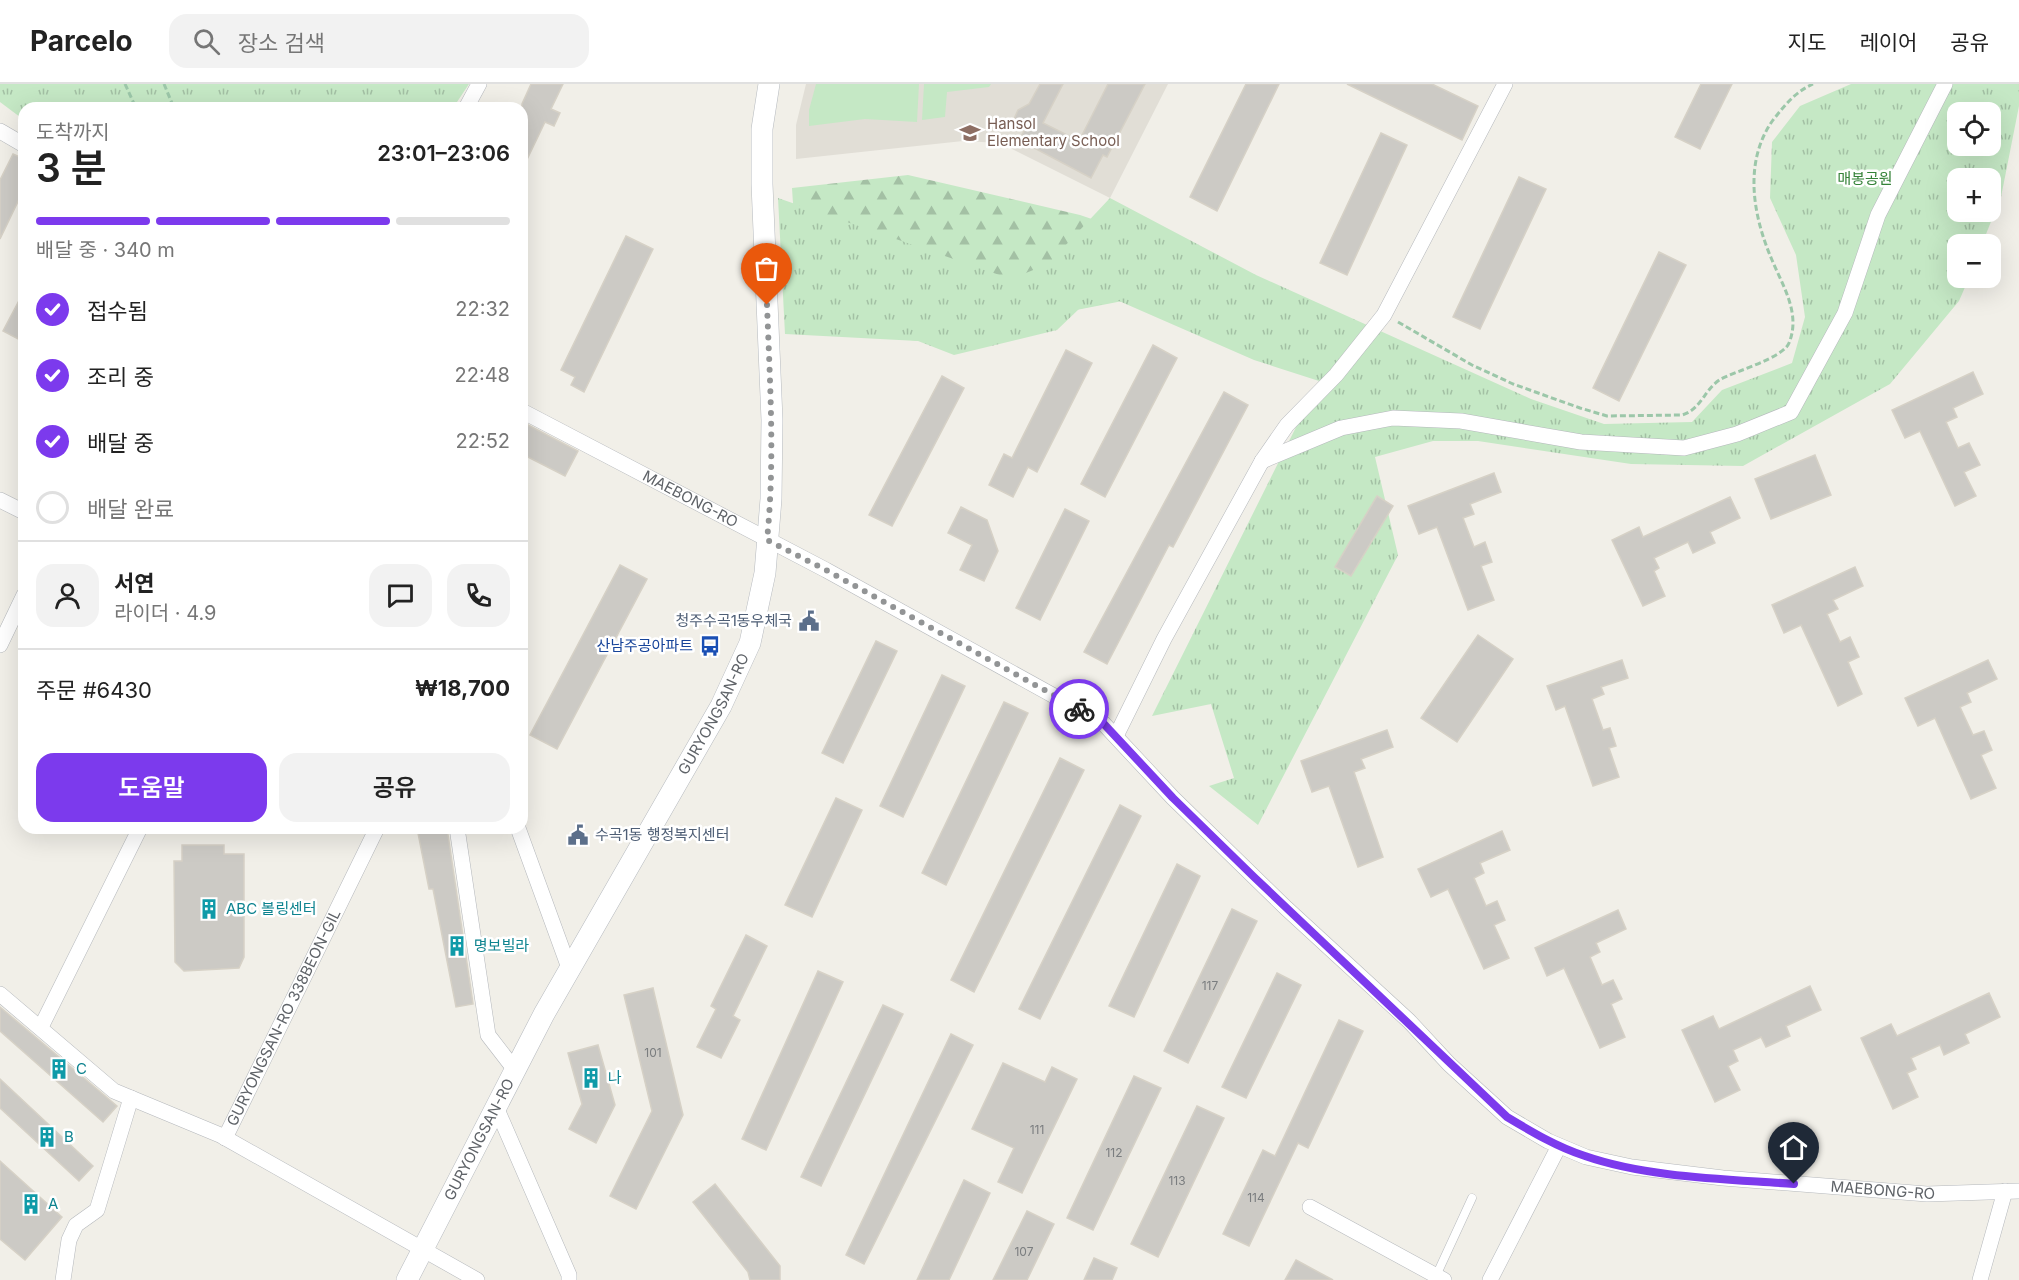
<!DOCTYPE html>
<html lang="ko">
<meta charset="utf-8">
<style>
:root{--surface:#fff;--page:#f2f2f2;--text:#222;--muted:#767676;--line:#e0e0e0;--accent:#7c3aed}
body{margin:0;font-family:Inter,"Noto Sans KR",sans-serif;background:var(--page);color:var(--text);height:100vh;display:flex;flex-direction:column;font-size:22px;white-space:nowrap}
*{box-sizing:border-box;margin:0}
p{font-size:20px;color:var(--muted)}
.icon{flex:none;width:33px;height:33px;fill:none;stroke:currentColor;stroke-width:2;stroke-linecap:round;stroke-linejoin:round}
.map{position:relative;flex:1;overflow:hidden}
.details{position:absolute;left:18px;top:18px;width:510px;height:732px;display:flex;flex-direction:column;background:var(--surface);border-radius:18px;box-shadow:0 6px 24px #0002}
.details>*{flex:none}
.buttons{position:absolute;left:1947px;top:18px;display:grid;gap:12px}
.buttons a{display:grid;place-items:center;width:54px;height:54px;border-radius:12px;background:var(--surface);box-shadow:0 6px 24px #0002;font-size:30px}
.pin{position:absolute;display:grid;place-items:center;width:51px;height:51px;color:#fff;margin:-62px -26px;border-radius:50% 50% 50% 0;rotate:-45deg;box-shadow:0 0 6px #0007}
.pin .icon{rotate:45deg}
.courier{position:absolute;display:grid;place-items:center;width:60px;height:60px;margin:-30px;border:4px solid #7c3aed;border-radius:50%;background:#fff;color:#222;box-shadow:0 2px 8px #0007}
.head em{font-style:normal;font-weight:600}
.head div{display:flex;flex-direction:column-reverse}
.head{display:flex;align-items:center;justify-content:space-between;height:102px;padding:0 18px}
h1{font-size:39px;font-weight:600;line-height:45px}
.bar{display:grid;grid-template-columns:repeat(4,1fr);gap:9px 6px;align-content:center;height:72px;padding:0 18px}
.bar i{height:8px;border-radius:4px;background:var(--line)}
.bar .current{background:var(--accent)}
.bar p{grid-column:span 4}
.line{display:flex;align-items:center;gap:15px;padding:0 18px;border-top:2px solid var(--line)}
.line div{flex:1}
.round{display:grid;place-items:center;flex:none;width:63px;height:63px;border-radius:18px;background:var(--page)}
ol{padding:0 18px;list-style:none}
li{display:flex;align-items:center;gap:18px;height:66px}
li p{margin-inline-start:auto}
li .icon{padding:6px;border-radius:50%;background:var(--accent);color:#fff;stroke-width:4}
li:last-child{color:var(--muted)}
li i{width:33px;height:33px;border:3px solid var(--line);border-radius:50%}
.primary-button{display:flex;gap:12px;margin-top:auto;padding:12px 18px}
.primary-button a{flex:1;height:69px;border-radius:18px;background:var(--accent);color:#fff;font-size:24px;font-weight:600;line-height:69px;text-align:center}
.primary-button a+a{background:var(--page);color:var(--text)}
header{display:flex;align-items:center;gap:36px;box-sizing:border-box;height:84px;padding:0 30px;background:var(--surface);border-bottom:2px solid var(--line)}
header strong{font-size:28px}
nav{display:flex;gap:33px;margin-inline-start:auto;font-size:21px}
.search{width:420px;height:54px;background:var(--page);display:flex;align-items:center;gap:15px;box-sizing:border-box;padding:0 21px;border-radius:18px;color:var(--muted);font-size:22px}
.map>svg:first-child{display:block}
.education{fill:#e1ded6}
.forest{fill:url(#forest-firs)}
.park{fill:url(#park-tufts);fill-rule:evenodd}
.pitch{fill:#c5e8c5}
.building{fill:#cccac5;stroke:#d6d1c6;stroke-width:1.5}
.lines{fill:none;stroke-linecap:round;stroke-linejoin:round}
.lane-casing{stroke:#b5b8bc;stroke-width:9}
.street-casing{stroke:#b5b8bc;stroke-width:16}
.secondary-casing{stroke:#b6babf;stroke-width:22}
.path{stroke:#9cc7a9;stroke-width:3;stroke-dasharray:6 3;stroke-linecap:butt}
.lane{stroke:#fff;stroke-width:8}
.street{stroke:#fff;stroke-width:15}
.secondary{stroke:#fff;stroke-width:21}
.done{stroke:#929495;stroke-width:6;stroke-dasharray:0 10.8}
.route{stroke:#7c3aed;stroke-width:8}
.labels{text-anchor:middle;stroke-width:5;stroke-linejoin:round;paint-order:stroke}
.number-label{font-size:12px;fill:#7a7d7f}
.education-label{font-size:15px;fill:#785e54;stroke:#fff;text-anchor:start}
.park-label{font-size:15px;fill:#348238;stroke:#fff}
.street-label{font-size:15px;fill:#5f6368;stroke:#fff}
.service-label{font-size:15px;fill:#4e5e75;stroke:#fff;text-anchor:end}
.transit-label{font-size:15px;fill:#164399;stroke:#fff;text-anchor:end}
.culture-label{font-size:15px;fill:#0d838f;stroke:#fff;text-anchor:start}
</style>
<header>
<strong>Parcelo</strong>
<div class="search"><svg class="icon" aria-label="search" viewBox="0 0 24 24"><circle cx="10" cy="10" r="6"/><path d="M15 15l6 6"/></svg>장소 검색</div>
<nav><a>지도</a><a>레이어</a><a>공유</a></nav>
</header>
<div class="map">
<svg width="2019" height="1196" viewBox="0 0 2019 1196">
<defs>
<pattern id="forest-firs" width="22" height="20" patternUnits="userSpaceOnUse" patternTransform="scale(1.5)"><rect width="22" height="20" fill="#c5e8c5"/><path d="M5 1l3.5 6h-7zM16 11l3.5 6h-7z" fill="#a3c0a4"/></pattern>
<pattern id="park-tufts" width="24" height="20" patternUnits="userSpaceOnUse" patternTransform="scale(1.5)"><rect width="24" height="20" fill="#c5e8c5"/><path d="M3 7l-1-3M5 7V3M7 7l1-3M15 17l-1-3M17 17v-4M19 17l1-3" fill="none" stroke="#a3c0a4"/></pattern>
</defs>
<rect width="100%" height="100%" fill="#f1efe8"/>
<polygon class="education" points="806,0 1168,0 1110,114 1000,59 963,57 796,75 796,41"/>
<polygon class="forest" points="908,91 1080,131 1256,191 918,257 801,242 792,104"/>
<g class="park">
<polygon points="0,0 469,0 453,24 24,24 24,36 0,18"/>
<path d="M1851,0H2019V22L2001,113L1982,160H1958V194H1969L1959,217L1890,300L1743,382L1631,380L1478,357H1433L1375,373L1398,471L1258,741L1209,702L1234,694L1211,620L1152,632L1319,297L1254,276L1119,217L1079,225L1057,246L954,271L918,257L785,250L778,114L1011,195L1048,180L1110,114L1256,191L1531,315L1604,340L1692,338L1722,306L1792,279L1805,233L1796,171L1770,114L1772,58L1800,22ZM1958,28H1990V62H1958ZM1958,94H1990V128H1958Z"/>
</g>
<g class="pitch">
<polygon points="816,0 919,0 917,38 865,35 809,42 809,26"/>
<polygon points="924,0 991,0 989,3 947,8 945,33 922,36"/>
</g>
<g class="building">
<polygon points="531,0 563,0 551,25 560,29 554,42 545,38 522,86 522,20"/>
<polygon points="1040,0 1063,0 1043,39 1079,57 1108,0 1145,0 1107,73 1103,71 1091,94 1019,56 1027,42 1014,35 1018,26 1029,20"/>
<polygon points="1246,0 1279,0 1217,127 1190,113"/>
<polygon points="1347,0 1432,0 1478,22 1462,56"/>
<polygon points="1701,0 1732,0 1700,65 1675,53"/>
<polygon points="1381,49 1407,61 1347,191 1320,179"/>
<polygon points="13,70 24,75 24,105 0,155 0,96"/>
<polygon points="1519,93 1546,105 1480,245 1453,233"/>
<polygon points="626,152 653,165 584,308 571,301 575,293 561,286"/>
<polygon points="1659,168 1686,181 1619,317 1593,304"/>
<polygon points="24,207 24,258 3,247"/>
<polygon points="1153,261 1177,274 1105,413 1081,400"/>
<polygon points="1066,266 1092,279 1037,388 1028,383 1013,413 989,401 1004,370 1012,374"/>
<polygon points="1973,288 1983,310 1953,324 1957,333 1946,338 1958,364 1969,359 1980,381 1964,388 1976,412 1955,422 1920,347 1905,354 1892,326"/>
<polygon points="942,292 964,304 892,442 869,431"/>
<polygon points="1224,308 1248,321 1173,463 1169,461 1107,580 1084,568"/>
<polygon points="528,341 578,367 565,392 522,370 522,353"/>
<polygon points="1815,371 1831,411 1771,435 1755,395"/>
<polygon points="1494,389 1501,408 1470,420 1474,430 1463,434 1474,463 1485,458 1492,478 1481,482 1494,516 1468,526 1437,443 1419,450 1408,422"/>
<polygon points="1377,412 1393,422 1351,492 1335,483"/>
<polygon points="1730,413 1740,434 1710,448 1715,459 1693,469 1688,458 1654,474 1659,484 1654,487 1665,512 1643,522 1612,456 1639,443 1643,453"/>
<polygon points="961,423 987,436 998,467 984,497 960,486 972,461 948,449"/>
<polygon points="1065,425 1089,437 1040,536 1016,524"/>
<polygon points="620,481 647,495 557,665 530,651"/>
<polygon points="1855,483 1863,502 1833,516 1838,525 1827,530 1840,558 1850,553 1859,573 1848,578 1862,610 1838,622 1801,541 1784,549 1772,521"/>
<polygon points="1478,551 1513,575 1457,658 1421,634"/>
<polygon points="876,557 897,567 843,679 822,669"/>
<polygon points="1622,576 1628,594 1601,603 1604,610 1592,615 1603,646 1610,644 1616,662 1609,664 1619,693 1593,702 1565,622 1556,626 1547,602"/>
<polygon points="1988,576 1997,595 1967,609 1971,618 1960,623 1973,651 1984,647 1992,666 1981,671 1996,704 1971,715 1935,634 1918,642 1905,614"/>
<polygon points="942,591 965,602 903,733 880,722"/>
<polygon points="1004,618 1028,629 946,801 922,789"/>
<polygon points="1387,646 1393,663 1361,675 1365,684 1354,688 1383,773 1358,783 1329,702 1312,708 1301,677"/>
<polygon points="1060,674 1084,686 974,908 951,896"/>
<polygon points="836,714 862,726 812,833 785,821"/>
<polygon points="1120,721 1141,732 1040,935 1019,925"/>
<polygon points="417,744 447,744 473,920 456,923 433,805 429,805"/>
<polygon points="1502,747 1510,766 1480,779 1484,789 1474,794 1486,822 1497,817 1505,836 1494,841 1509,874 1484,885 1448,805 1431,813 1418,785"/>
<polygon points="182,761 224,761 224,770 244,770 244,873 239,884 184,887 175,878 174,777 182,777"/>
<polygon points="1177,780 1200,792 1134,933 1109,922"/>
<polygon points="1232,825 1257,837 1188,979 1164,967"/>
<polygon points="1618,826 1626,845 1596,859 1600,868 1590,873 1602,901 1613,896 1622,915 1611,920 1625,953 1600,964 1564,884 1547,892 1535,864"/>
<polygon points="746,851 767,862 733,932 740,936 721,974 697,963 716,925 711,922"/>
<polygon points="818,887 843,898 766,1066 742,1055"/>
<polygon points="1277,889 1301,901 1246,1014 1222,1003"/>
<polygon points="1810,902 1821,926 1786,942 1790,952 1766,963 1761,953 1733,966 1738,977 1728,982 1740,1006 1715,1018 1682,946 1713,932 1719,945"/>
<polygon points="653,904 683,1031 636,1125 610,1112 652,1027 624,911"/>
<polygon points="1989,909 2000,933 1965,950 1969,959 1944,971 1940,961 1911,974 1916,985 1907,989 1918,1013 1893,1025 1861,954 1891,940 1897,952"/>
<polygon points="883,921 903,930 821,1102 801,1093"/>
<polygon points="0,923 117,1022 103,1038 0,947"/>
<polygon points="1339,936 1363,947 1308,1064 1298,1059 1249,1162 1223,1150 1263,1066 1275,1072"/>
<polygon points="951,950 973,961 864,1180 846,1171"/>
<polygon points="598,961 615,1021 596,1059 569,1045 582,1020 568,969"/>
<polygon points="1003,979 1045,998 1052,983 1077,995 1022,1109 998,1098 1014,1064 972,1045"/>
<polygon points="1134,992 1161,1004 1093,1146 1067,1134"/>
<polygon points="0,995 93,1082 79,1097 0,1024"/>
<polygon points="1197,1022 1224,1034 1158,1173 1131,1160"/>
<polygon points="0,1077 62,1133 25,1176 0,1155"/>
<polygon points="964,1096 990,1109 949,1196 917,1196"/>
<polygon points="715,1100 780,1182 780,1196 750,1196 748,1188 693,1118"/>
<polygon points="1027,1127 1054,1140 1027,1196 993,1196"/>
<polygon points="1094,1174 1117,1184 1112,1196 1084,1196"/>
<polygon points="1296,1176 1333,1196 1285,1196"/>
</g>
<g class="lines">
<g class="lane-casing">
<polyline id="lane" points="1436,1192 1472,1114"/>
</g>
<g class="street-casing">
<g id="street">
<polyline points="466,24 479,0"/>
<polyline points="0,47 24,61"/>
<path id="s1" d="M522,327L826,486L1103,639L1173,714L1286,824L1409,937L1449,980L1507,1033L1548,1057L1586,1073L1632,1083L1723,1094L1927,1110L2019,1107"/>
<polyline points="1262,377 1341,344 1393,334 1461,337 1581,358 1684,364 1737,350 1791,328 1845,229 1878,131 1945,0"/>
<polyline points="0,416 24,428"/>
<polyline points="0,561 24,511"/>
<polyline points="1116,652 1164,555 1262,377 1287,341 1336,291 1384,231 1505,0"/>
<polyline points="457,744 488,951 515,986"/>
<polyline points="518,744 569,884"/>
<polyline points="0,910 114,1007 220,1051 477,1196"/>
<polyline points="41,943 140,744"/>
<polyline points="496,1023 569,1191 569,1196"/>
<path id="s2" d="M225,1054L377,744"/>
<polyline points="1310,1123 1444,1196"/>
<polyline points="63,1196 69,1156 76,1141 97,1126 131,1014"/>
<polyline points="1490,1196 1559,1062"/>
<polyline points="1980,1196 2005,1107"/>
</g>
</g>
<g class="secondary-casing">
<g id="secondary">
<path id="s3" d="M407,1196L544,930L721,622L750,559L765,489L771,415L772,336L762,100V45L769,0"/>
</g>
</g>
<g class="path">
<polyline points="125,0 136,24"/>
<polyline points="164,0 174,24"/>
<path d="M1398,238L1472,281L1513,300L1580,324L1607,332L1682,331C1702,325 1704,305 1721,295C1736,287 1783,274 1789,259C1801,230 1783,202 1772,176C1753,132 1743,78 1773,36C1785,21 1795,8 1813,0"/>
</g>
<use href="#lane" class="lane"/>
<use href="#street" class="street"/>
<use href="#secondary" class="secondary"/>
</g>
<g class="lines">
<path class="done" d="M767,221C770,300 775,378 767,456L826,486L1079,625"/>
<path class="route" d="M1079,625L1103,639L1173,714L1254,793L1507,1033C1532,1048 1557,1063 1585,1072C1648,1094 1728,1095 1794,1100"/>
</g>
<defs>
<g id="school-bare" transform="scale(1.62)"><path d="M0-5L7-2L0 1L-7-2ZM-4 1L0 2.5L4 1V4Q0 6-4 4Z" fill="#8d6e63" stroke="#fff" stroke-width="2.5" paint-order="stroke"/></g>
<g id="civic-bare" transform="scale(1.62)"><path d="M-.6-6.5H3V-4.5H.6V-3L4-1V1h2V6H-6V1h2V-1L-.6-3ZM-1.2 2.5V6h2.4V2.5Z" fill="#5c6f8a" stroke="#fff" stroke-width="2.5" paint-order="stroke"/></g>
<g id="bus-bare" transform="scale(1.62)"><path d="M-5-6H5V4H4V6H2V4H-2V6H-4V4H-5ZM-3.5-4V0h7V-4ZM-3.5 1.2v1.5H-2V1.2ZM2 1.2v1.5H3.5V1.2Z" fill="#1a4fb4" stroke="#fff" stroke-width="2.5" paint-order="stroke"/></g>
<g id="building-bare" transform="scale(1.62)"><path d="M-4-6H4V6H1V3H-1V6H-4ZM-2.5-4.3h1.7v1.8h-1.7ZM.8-4.3h1.7v1.8H.8ZM-2.5-1h1.7V.8h-1.7ZM.8-1h1.7V.8H.8Z" fill="#0f9aa8" stroke="#fff" stroke-width="2.5" paint-order="stroke"/></g>
</defs>
<g fill-rule="evenodd">
<use href="#school-bare" x="970" y="49"/>
<use href="#civic-bare" x="809" y="537"/>
<use href="#bus-bare" x="710" y="562"/>
<use href="#civic-bare" x="578" y="751"/>
<use href="#building-bare" x="209" y="825"/>
<use href="#building-bare" x="457" y="862"/>
<use href="#building-bare" x="59" y="985"/>
<use href="#building-bare" x="591" y="994"/>
<use href="#building-bare" x="47" y="1053"/>
<use href="#building-bare" x="31" y="1120"/>
</g>
<g class="labels">
<g class="number-label">
<text x="1210" y="906">117</text>
<text x="653" y="973">101</text>
<text x="1037" y="1050">111</text>
<text x="1114" y="1073">112</text>
<text x="1177" y="1101">113</text>
<text x="1256" y="1118">114</text>
<text x="1024" y="1172">107</text>
</g>
<g class="education-label">
<text x="987" y="45">Hansol<tspan x="987" dy="17">Elementary School</tspan></text>
</g>
<g class="park-label">
<text x="1865" y="100">매봉공원</text>
</g>
<g class="street-label">
<text dy="5" stroke="none"><textPath href="#s1" startOffset="190">MAEBONG-RO</textPath></text>
<text dy="5" stroke="none"><textPath href="#s3" startOffset="644">GURYONGSAN-RO</textPath></text>
<text dy="5" stroke="none"><textPath href="#s2" startOffset="134">GURYONGSAN-RO 338BEON-GIL</textPath></text>
<text dy="5" stroke="none"><textPath href="#s3" startOffset="158">GURYONGSAN-RO</textPath></text>
<text dy="5" stroke="none"><textPath href="#s1" startOffset="1612">MAEBONG-RO</textPath></text>
</g>
<g class="service-label">
<text x="792" y="542">청주수곡1동우체국</text>
<text x="595" y="756" text-anchor="start">수곡1동 행정복지센터</text>
</g>
<g class="transit-label">
<text x="693" y="567">산남주공아파트</text>
</g>
<g class="culture-label">
<text x="226" y="830">ABC 볼링센터</text>
<text x="474" y="867">명보빌라</text>
<text x="76" y="990">C</text>
<text x="608" y="999">나</text>
<text x="64" y="1058">B</text>
<text x="48" y="1125">A</text>
</g>
</g>
</svg>
<div class="buttons">
<a><svg class="icon" aria-label="locate" viewBox="0 0 24 24"><circle cx="12" cy="12" r="6"/><path d="M12 2v4M12 18v4M2 12h4M18 12h4"/></svg></a>
<a>+</a>
<a>−</a>
</div>
<div class="pin" style="left:767px;top:221px;background:#ea580c"><svg class="icon" aria-label="bag" viewBox="0 0 24 24"><path d="M5 8h14l-1 12H6zM9 8a3 3 0 0 1 6 0"/></svg></div>
<div class="pin" style="left:1794px;top:1100px;background:#1f2937"><svg class="icon" aria-label="home" viewBox="0 0 24 24"><path d="M3 11l9-7 9 7M6 9v11h12V9"/></svg></div>
<div class="courier" style="left:1079px;top:625px"><svg class="icon" aria-label="bike" viewBox="0 0 24 24"><circle cx="6" cy="16" r="4"/><circle cx="18" cy="16" r="4"/><path d="M6 16l4-8h5l3 8M10 8l3 8H6M13 5h3"/></svg></div>
<section class="details">
<div class="head"><div><h1>3 분</h1><p>도착까지</p></div><em>23:01–23:06</em></div>
<div class="bar"><i class="current"></i><i class="current"></i><i class="current"></i><i></i><p>배달 중 · 340 m</p></div>
<ol>
<li><svg class="icon" aria-label="check" viewBox="0 0 24 24"><path d="M5 12l5 5 9-10"/></svg>접수됨<p>22:32</p></li>
<li><svg class="icon" aria-label="check" viewBox="0 0 24 24"><path d="M5 12l5 5 9-10"/></svg>조리 중<p>22:48</p></li>
<li><svg class="icon" aria-label="check" viewBox="0 0 24 24"><path d="M5 12l5 5 9-10"/></svg>배달 중<p>22:52</p></li>
<li><i></i>배달 완료</li>
</ol>
<div class="line" style="height:108px"><a class="round"><svg class="icon" aria-label="person" viewBox="0 0 24 24"><circle cx="12" cy="8" r="4"/><path d="M4 21q1-7 8-7t8 7"/></svg></a><div><b>서연</b><p>라이더 · 4.9</p></div><a class="round"><svg class="icon" aria-label="chat" viewBox="0 0 24 24"><path d="M4 5h16v11H9l-5 4z"/></svg></a><a class="round"><svg class="icon" aria-label="phone" viewBox="0 0 24 24"><path d="M5 4h4l2 5-3 2q2 4 5 5l2-3 5 2v4C11 20 4 13 5 4z"/></svg></a></div>
<div class="line" style="height:78px"><div>주문 #6430</div><b>₩18,700</b></div>
<div class="primary-button"><a>도움말</a><a>공유</a></div>
</section>
</div>
